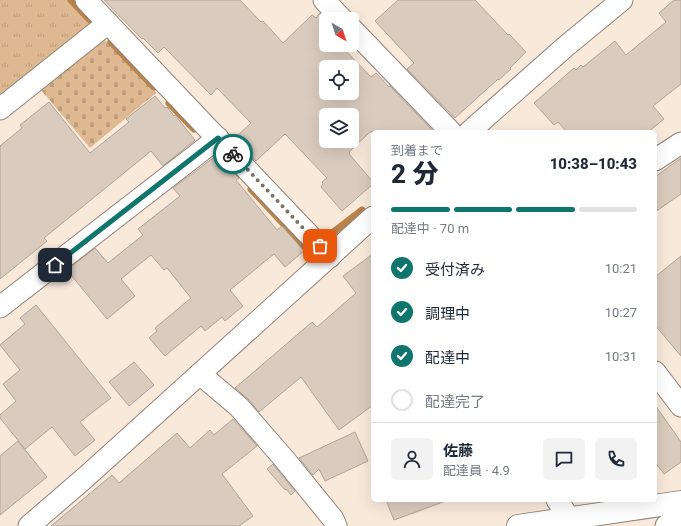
<!DOCTYPE html>
<html lang="ja">
<meta charset="utf-8">
<style>
:root{--surface:#fff;--page:#f2f2f3;--text:#1f2937;--muted:#747a83;--line:#e0e1e3;--accent:#0f766e}
body{margin:0;font-family:Roboto,"Noto Sans JP",sans-serif;background:var(--page);color:var(--text);height:100vh;display:flex;flex-direction:column;font-size:15px;white-space:nowrap}
*{box-sizing:border-box;margin:0}
p{font-size:13px;color:var(--muted)}
.icon{flex:none;width:22px;height:22px;fill:none;stroke:currentColor;stroke-width:2;stroke-linecap:round;stroke-linejoin:round}
.map{position:relative;flex:1;overflow:hidden}
.drawer{position:absolute;left:371px;top:130px;width:286px;height:372px;display:flex;flex-direction:column;background:var(--surface);border-radius:6px;box-shadow:0 4px 16px #0002}
.drawer>*{flex:none}
.needle{width:26px;rotate:141deg}
.tools{position:absolute;left:319px;top:12px;display:grid;gap:8px}
.tools a{display:grid;place-items:center;width:40px;height:40px;border-radius:6px;background:var(--surface);box-shadow:0 4px 16px #0002;font-size:20px}
.pin{position:absolute;display:grid;place-items:center;width:34px;height:34px;color:#fff;margin:-17px;border-radius:8px;box-shadow:0 2px 6px #0006}
.courier{position:absolute;display:grid;place-items:center;width:40px;height:40px;margin:-20px;border:3px solid #0f766e;border-radius:50%;background:#fff;color:#222;box-shadow:0 1px 5px #0007}
.summary em{font-style:normal;font-weight:800}
.summary div{display:flex;flex-direction:column-reverse}
.summary{display:flex;align-items:center;justify-content:space-between;height:68px;padding:0 20px}
h1{font-size:26px;font-weight:800;line-height:30px}
.bar{display:grid;grid-template-columns:repeat(4,1fr);gap:6px 4px;align-content:center;height:48px;padding:0 20px}
.bar i{height:5px;border-radius:3px;background:var(--line)}
.bar .selected{background:var(--accent)}
.bar p{grid-column:span 4}
.line{display:flex;align-items:center;gap:10px;padding:0 20px;border-top:1px solid var(--line)}
.line div{flex:1}
.round{display:grid;place-items:center;flex:none;width:42px;height:42px;border-radius:6px;background:var(--page)}
ol{padding:0 20px;list-style:none}
li{display:flex;align-items:center;gap:12px;height:44px}
li p{margin-inline-start:auto}
li .icon{padding:4px;border-radius:50%;background:var(--accent);color:#fff;stroke-width:4}
li:last-child{color:var(--muted)}
li i{width:22px;height:22px;border:2px solid var(--line);border-radius:50%}
.map>svg:first-child{display:block}
.cemetery{fill:url(#cemetery-stones)}
.park{fill:url(#park-tufts)}
.lines{fill:none;stroke-linecap:round;stroke-linejoin:round}
.stream{stroke:#b88249;stroke-width:7}
.building{fill:#d9cbbd;stroke:#b1a396;fill-rule:evenodd}
.minor-casing{stroke:#928478;stroke-width:23}
.secondary-casing{stroke:#928478;stroke-width:24}
.minor{stroke:#fff;stroke-width:21}
.secondary{stroke:#fff;stroke-width:22}
.done{stroke:#7a7169;stroke-width:4;stroke-dasharray:0 7.2}
.route{stroke:#0f766e;stroke-width:5}
</style>
<div class="map">
<svg width="681" height="526" viewBox="0 0 681 526">
<defs>
<pattern id="cemetery-stones" width="16" height="16" patternUnits="userSpaceOnUse"><rect width="16" height="16" fill="#deb891"/><path d="M2 7V4a2 2 0 0 1 4 0v3zM10 15v-3a2 2 0 0 1 4 0v3z" fill="#bf9e7d"/></pattern>
<pattern id="park-tufts" width="24" height="20" patternUnits="userSpaceOnUse"><rect width="24" height="20" fill="#deb891"/><path d="M3 7l-1-3M5 7V3M7 7l1-3M15 17l-1-3M17 17v-4M19 17l1-3" fill="none" stroke="#bf9e7d"/></pattern>
</defs>
<rect width="100%" height="100%" fill="#f8e9db"/>
<polygon class="cemetery" points="104,39 156,93 90,148 41,90"/>
<polygon class="park" points="0,0 68,0 89,22 89,27 0,99"/>
<g class="lines">
<g class="stream">
<polyline points="71,0 90,20"/>
<polyline points="111,42 154,87"/>
<polyline points="169,103 194,129"/>
<polyline points="219,155 234,171"/>
<polyline points="251,189 308,250"/>
<polyline points="327,237 362,210"/>
</g>
</g>
<g class="building">
<path d="M104,0H240L261,22L263,21L283,43L312,15L316,18L320,13L326,20V45H340L371,77L376,73L389,87L390,86L434,132H370L349,152L350,153L349,154L373,182V184L342,211L321,187L323,184L322,182L327,178L285,134L256,161L234,139L251,123L217,88L211,95L164,47L158,53L143,38L142,39ZM326,67H352V93H326ZM326,115H352V141H326Z"/>
<polygon points="398,0 475,0 508,35 509,34 526,52 510,68 511,69 499,80 498,79 455,118 407,69 414,63 375,21"/>
<polygon points="674,0 681,0 681,84 653,106 664,119 648,132 567,132 558,122 554,125 534,103 574,68 576,70 581,65 583,67 615,41 626,55 666,22 659,13"/>
<polygon points="155,96 165,108 167,107 174,116 175,115 195,140 163,166 151,151 44,238 47,241 0,279 0,146 22,128 20,125 49,102 90,153 129,122 126,119"/>
<polygon points="217,155 239,178 236,180 277,230 282,226 304,251 285,267 274,254 230,290 243,306 225,321 222,317 205,331 201,326 165,356 149,338 157,331 155,328 191,298 167,268 164,270 151,255 121,279 135,296 107,319 67,270 95,248 108,263 143,235 138,229 180,196 173,188"/>
<polygon points="681,158 681,194 655,212 655,177"/>
<polygon points="373,254 373,405 339,430 301,377 259,412 248,399 235,388 312,322 317,327 356,293 343,276"/>
<polygon points="681,256 681,356 655,325 655,277"/>
<polygon points="36,305 111,398 80,422 95,440 75,456 52,427 25,449 0,418 0,415 16,401 3,384 20,370 0,345 25,324 20,318"/>
<polygon points="134,362 154,385 129,406 109,382"/>
<polygon points="655,405 681,442 681,462 664,474 655,462"/>
<polygon points="233,419 257,446 222,474 253,516 239,526 51,526 112,475 119,483 177,433 190,448 210,430 214,435"/>
<polygon points="355,432 368,461 325,481 319,469 313,475 299,458"/>
<polygon points="18,441 47,477 0,515 0,456"/>
<polygon points="273,464 295,491 291,495 286,489 285,490 267,469"/>
<polygon points="386,500 443,500 443,502 394,520"/>
</g>
<g class="lines">
<g class="minor-casing">
<g id="minor">
<polyline points="86,0 330,257"/>
<polyline points="324,0 342,19"/>
<polyline points="352,29 451,132"/>
<polyline points="0,109 108,23"/>
<polyline points="469,132 565,47 622,0"/>
<polyline points="655,160 681,143"/>
<polyline points="0,307 218,138"/>
<polyline points="655,372 681,406"/>
<polyline points="200,374 239,407 285,460 333,519 336,526"/>
<polyline points="557,500 569,518"/>
<polyline points="29,526 87,476 373,217"/>
<polyline points="666,526 681,513"/>
</g>
</g>
<g class="secondary-casing">
<polyline id="secondary" points="518,526 681,502"/>
</g>
<use href="#minor" class="minor"/>
<use href="#secondary" class="secondary"/>
</g>
<g class="lines">
<polyline class="done" points="233,154 320,246"/>
<polyline class="route" points="55,265 218,138 233,154"/>
</g>
</svg>
<div class="tools">
<a><svg class="needle" viewBox="-14 -14 28 28"><path d="M0-13l5 13h-10z" fill="#e53935"/><path d="M0 13l5-13h-10z" fill="#747a83"/></svg></a>
<a><svg class="icon" aria-label="locate" viewBox="0 0 24 24"><circle cx="12" cy="12" r="6"/><path d="M12 2v4M12 18v4M2 12h4M18 12h4"/></svg></a>
<a><svg class="icon" aria-label="layers" viewBox="0 0 24 24"><path d="M12 4l9 5-9 5-9-5zM3 14l9 5 9-5"/></svg></a>
</div>
<div class="pin" style="left:320px;top:246px;background:#ea580c"><svg class="icon" aria-label="bag" viewBox="0 0 24 24"><path d="M5 8h14l-1 12H6zM9 8a3 3 0 0 1 6 0"/></svg></div>
<div class="pin" style="left:55px;top:265px;background:#1f2937"><svg class="icon" aria-label="home" viewBox="0 0 24 24"><path d="M3 11l9-7 9 7M6 9v11h12V9"/></svg></div>
<div class="courier" style="left:233px;top:154px"><svg class="icon" aria-label="bike" viewBox="0 0 24 24"><circle cx="6" cy="16" r="4"/><circle cx="18" cy="16" r="4"/><path d="M6 16l4-8h5l3 8M10 8l3 8H6M13 5h3"/></svg></div>
<section class="drawer">
<div class="summary"><div><h1>2 分</h1><p>到着まで</p></div><em>10:38–10:43</em></div>
<div class="bar"><i class="selected"></i><i class="selected"></i><i class="selected"></i><i></i><p>配達中 · 70 m</p></div>
<ol>
<li><svg class="icon" aria-label="check" viewBox="0 0 24 24"><path d="M5 12l5 5 9-10"/></svg>受付済み<p>10:21</p></li>
<li><svg class="icon" aria-label="check" viewBox="0 0 24 24"><path d="M5 12l5 5 9-10"/></svg>調理中<p>10:27</p></li>
<li><svg class="icon" aria-label="check" viewBox="0 0 24 24"><path d="M5 12l5 5 9-10"/></svg>配達中<p>10:31</p></li>
<li><i></i>配達完了</li>
</ol>
<div class="line" style="height:72px"><a class="round"><svg class="icon" aria-label="person" viewBox="0 0 24 24"><circle cx="12" cy="8" r="4"/><path d="M4 21q1-7 8-7t8 7"/></svg></a><div><b>佐藤</b><p>配達員 · 4.9</p></div><a class="round"><svg class="icon" aria-label="chat" viewBox="0 0 24 24"><path d="M4 5h16v11H9l-5 4z"/></svg></a><a class="round"><svg class="icon" aria-label="phone" viewBox="0 0 24 24"><path d="M5 4h4l2 5-3 2q2 4 5 5l2-3 5 2v4C11 20 4 13 5 4z"/></svg></a></div>
</section>
</div>
